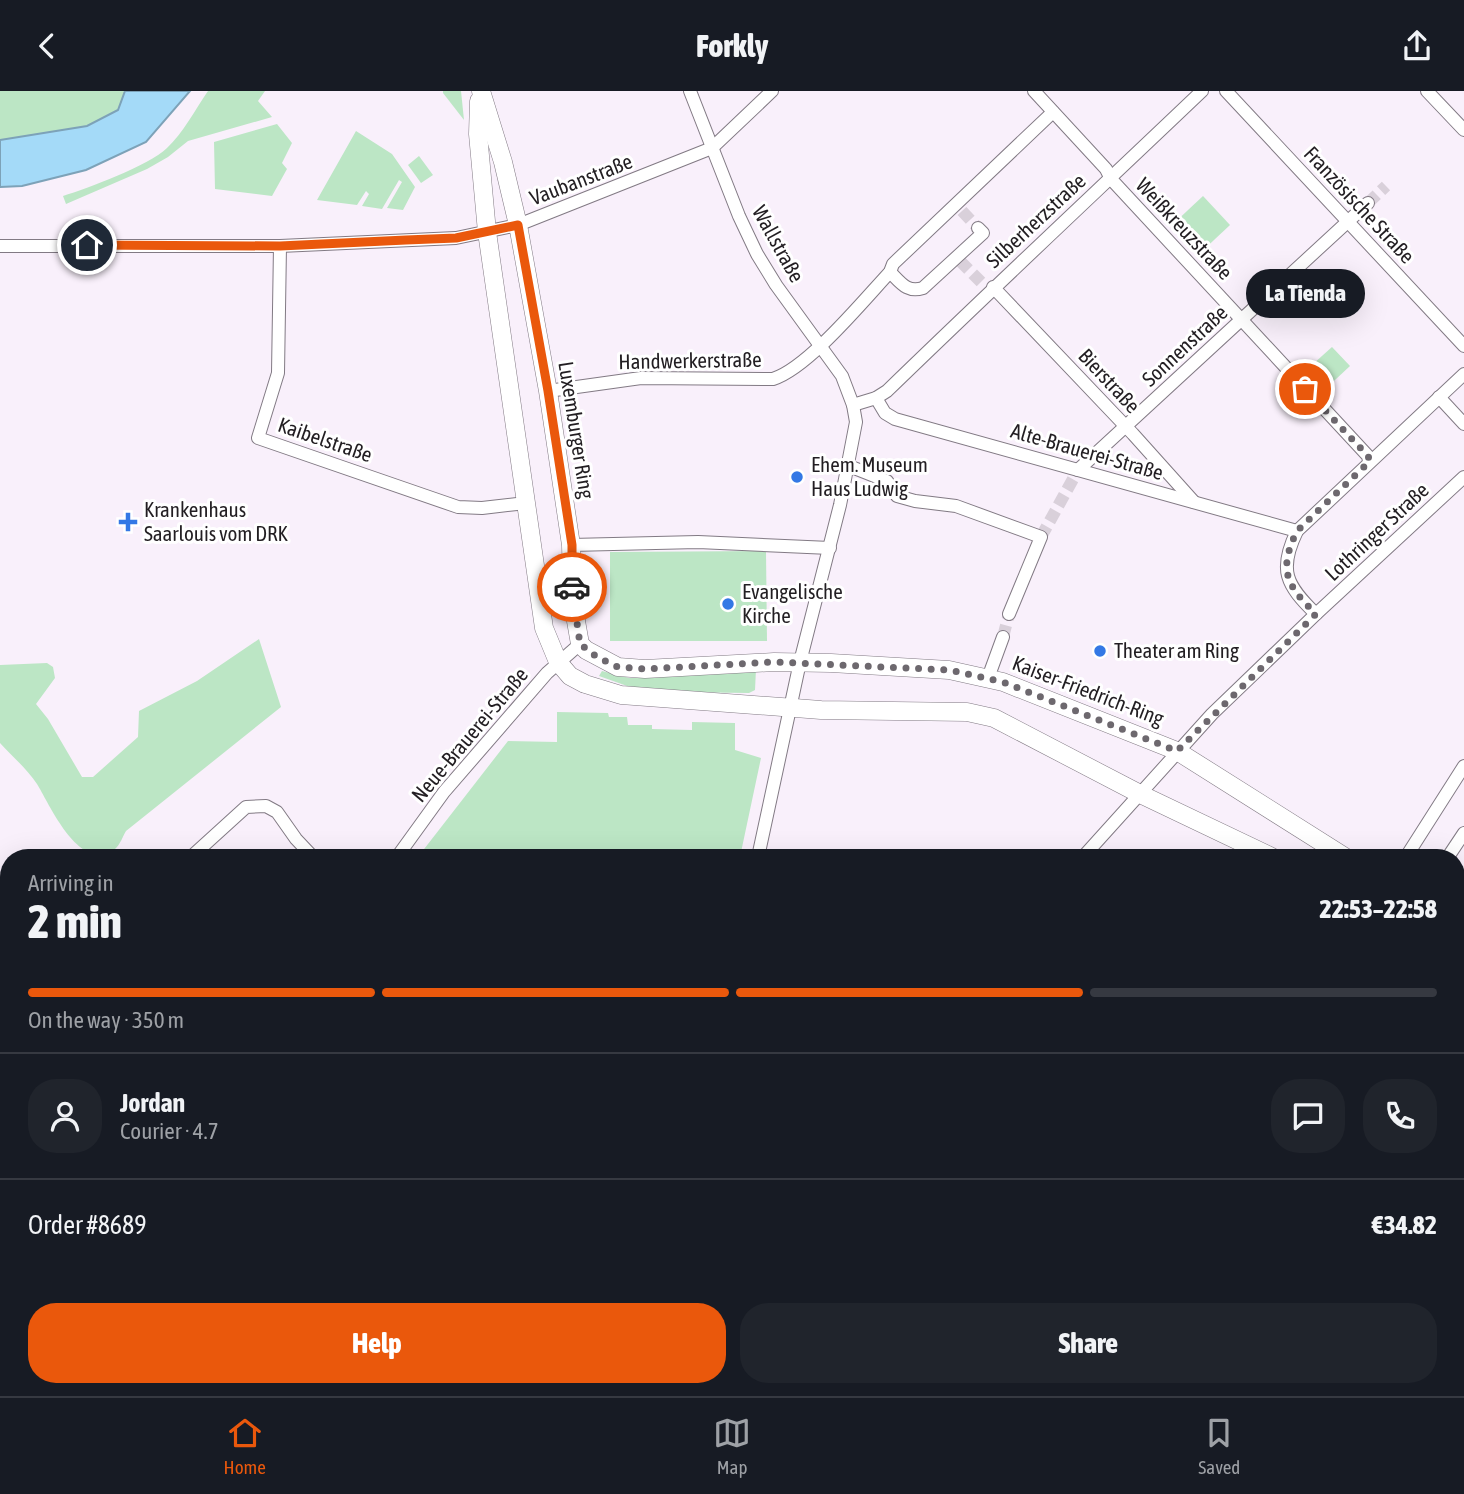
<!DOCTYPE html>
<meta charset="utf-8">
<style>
:root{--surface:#171b24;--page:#20242c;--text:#f1f3f6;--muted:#9ea1a6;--line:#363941;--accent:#ea580c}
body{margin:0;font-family:"Asap Condensed",sans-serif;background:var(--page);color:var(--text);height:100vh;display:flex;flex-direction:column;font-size:26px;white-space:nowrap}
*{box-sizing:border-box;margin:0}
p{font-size:23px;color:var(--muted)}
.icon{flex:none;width:38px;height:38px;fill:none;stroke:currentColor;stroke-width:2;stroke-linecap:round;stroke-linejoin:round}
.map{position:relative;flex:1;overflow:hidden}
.panel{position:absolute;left:0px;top:758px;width:1465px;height:548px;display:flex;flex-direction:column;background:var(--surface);border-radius:28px 28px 0 0;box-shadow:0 7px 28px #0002}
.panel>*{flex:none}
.pin{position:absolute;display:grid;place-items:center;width:60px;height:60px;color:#fff;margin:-30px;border:4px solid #fff;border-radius:50%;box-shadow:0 2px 7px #0007}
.courier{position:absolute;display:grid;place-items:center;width:70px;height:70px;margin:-35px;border:5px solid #ea580c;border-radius:50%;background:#fff;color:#222;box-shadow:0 2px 9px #0007}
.bubble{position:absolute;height:49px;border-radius:24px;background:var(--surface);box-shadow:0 7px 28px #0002;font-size:23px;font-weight:800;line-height:49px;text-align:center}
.headline em{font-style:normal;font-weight:800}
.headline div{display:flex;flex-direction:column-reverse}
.headline{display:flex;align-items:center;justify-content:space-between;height:119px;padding:0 28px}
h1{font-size:46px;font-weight:800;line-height:52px}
.bar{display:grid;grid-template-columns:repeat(4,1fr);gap:10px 7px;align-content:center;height:84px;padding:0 28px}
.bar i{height:9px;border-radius:5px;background:var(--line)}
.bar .current{background:var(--accent)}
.bar p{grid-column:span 4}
.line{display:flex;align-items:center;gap:18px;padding:0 28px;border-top:2px solid var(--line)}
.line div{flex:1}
.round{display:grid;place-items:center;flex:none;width:74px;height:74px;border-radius:28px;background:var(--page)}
.button{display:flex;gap:14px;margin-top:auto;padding:14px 28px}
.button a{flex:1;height:80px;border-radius:28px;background:var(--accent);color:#fff;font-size:28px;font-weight:800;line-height:80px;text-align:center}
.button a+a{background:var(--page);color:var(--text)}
header{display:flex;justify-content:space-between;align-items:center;height:91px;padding:0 28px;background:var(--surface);font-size:32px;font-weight:800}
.tab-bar{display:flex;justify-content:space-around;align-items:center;height:98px;border-top:2px solid var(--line);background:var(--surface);font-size:19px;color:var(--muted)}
.tab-bar a{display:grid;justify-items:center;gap:4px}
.tab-bar .current{color:var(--accent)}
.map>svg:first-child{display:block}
.green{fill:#bce6c5}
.water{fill:#a4daf8;stroke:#7da2b8;stroke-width:2}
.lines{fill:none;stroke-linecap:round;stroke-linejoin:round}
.street-tunnel{stroke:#d9d0da;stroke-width:12;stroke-dasharray:12 6;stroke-linecap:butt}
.street-casing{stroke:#827a84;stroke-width:14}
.secondary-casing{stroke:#827a84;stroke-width:19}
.primary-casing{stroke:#d3d2d3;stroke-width:21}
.street{stroke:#fff;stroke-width:12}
.secondary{stroke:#fff;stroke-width:18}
.primary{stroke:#d3bb97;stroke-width:19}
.done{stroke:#6d686e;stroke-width:7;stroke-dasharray:0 12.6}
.route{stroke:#ea580c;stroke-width:9}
.poi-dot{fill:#3378e5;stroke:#fff;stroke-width:2.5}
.labels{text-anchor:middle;stroke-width:6;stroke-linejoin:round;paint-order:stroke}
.street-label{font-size:21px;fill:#221e22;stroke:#fff}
.poi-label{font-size:21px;fill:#221e22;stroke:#fff;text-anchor:start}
</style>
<header><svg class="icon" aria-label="back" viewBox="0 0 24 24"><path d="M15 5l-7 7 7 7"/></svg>Forkly<svg class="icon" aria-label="share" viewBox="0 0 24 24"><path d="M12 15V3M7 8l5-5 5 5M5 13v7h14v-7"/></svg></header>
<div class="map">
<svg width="1464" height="1305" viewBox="0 0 1464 1305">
<rect width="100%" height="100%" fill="#f9f0fb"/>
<g class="green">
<polygon points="0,0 125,0 118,19 87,35 0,49"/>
<path d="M208,0H265L258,10L272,26L188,50L168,66L147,78L66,113L63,105C88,97 148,75 167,57C183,42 195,19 208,0Z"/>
<polygon points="443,0 461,0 464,29 443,2"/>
<polygon points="277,33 292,52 282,72 287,78 272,105 215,98 214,51"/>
<polygon points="356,40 392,63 415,96 403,119 387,117 402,91 399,89 382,118 362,115 369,103 366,100 357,114 317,109"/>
<polygon points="419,65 433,84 421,92 408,74"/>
<polygon points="1203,105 1230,134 1198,164 1171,135"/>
<polygon points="1332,256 1350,275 1321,302 1303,282"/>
<polygon points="766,460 767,550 610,550 610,461"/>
<path d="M259,548L281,616L126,740C123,745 120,754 115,758C80,784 50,714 37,693C27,678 12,665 0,652V574L47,572L53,576L55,587L36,613L48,628L82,686H93L138,646L139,620L197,590Z"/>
<polygon points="756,578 755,599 749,602 670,601 630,596 599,585 602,580 629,587 648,587 702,580"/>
<polygon points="557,621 608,622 609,626 627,626 628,634 652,634 652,638 692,639 692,631 735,632 735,659 761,667 740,766 424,766 421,762 508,650 557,651"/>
<polygon points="1456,1025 1464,1035 1464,1295 1456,1294"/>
</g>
<polygon class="water" points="125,0 190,0 146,51 86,79 22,95 0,96 0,49 87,35 118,19"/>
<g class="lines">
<g class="street-tunnel">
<polyline points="1368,112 1386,95"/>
<polyline points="962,120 978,137"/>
<polyline points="960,170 981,191"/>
<polyline points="1041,446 1078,379"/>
<polyline points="1003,546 1009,523"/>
</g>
<g class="street-casing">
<g id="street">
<polyline points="690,0 739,125 757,163 776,194 842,285 853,314 856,331 840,414 800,571 758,766"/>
<polyline points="1034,0 1106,78 1111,88 1368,365 1369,370"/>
<polyline points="1226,0 1464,255"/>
<polyline points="1427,0 1464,39"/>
<polyline points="0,155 280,155 456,147 518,134 712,57 772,0"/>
<polyline points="280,155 278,282 258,347 458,416 482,417 526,412"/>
<path d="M890,181C901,192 907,202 923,197L983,142L978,137"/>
<polyline points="993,196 1133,343 1194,411"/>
<path d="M548,300L641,287L773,288C808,277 863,210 890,181L893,173L1053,21"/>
<polyline points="1439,306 1464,333"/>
<polyline points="876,307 885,322 895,328 1297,440"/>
<path d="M853,314L876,307L887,300C991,199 1097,100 1202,0"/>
<polyline points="849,375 887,390 897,405 915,410 956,415 1041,446 1009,523"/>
<polyline points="1078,379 1368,112"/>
<polyline points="571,454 698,451 830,457"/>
<path d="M1316,523C1286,494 1278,479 1297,440L1464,283"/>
<polyline points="988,587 1003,546"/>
<polyline points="191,766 246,716 266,715 277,721 296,748 313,766"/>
<polyline points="397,766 444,701 547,582 580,553"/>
<polyline points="1083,766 1212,623 1316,523 1464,386"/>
<polyline points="1406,766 1464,675"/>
<polyline points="1448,766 1464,742"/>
<polyline points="0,982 9,992"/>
<polyline points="0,1194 9,1202"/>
<polyline points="969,1297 972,1305"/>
<polyline points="1230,1297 1233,1305"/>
<polyline points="7,1305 13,1297"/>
<polyline points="262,1305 269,1297"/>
</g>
</g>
<g class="secondary-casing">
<g id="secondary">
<polyline points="481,0 503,71 518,134 548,300 571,454 572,494 576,530 580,553 586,559 618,576 645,578 774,571 831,572 949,579 1003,591 1177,660 1345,766"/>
<polyline points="479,10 478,43 487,141 544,537 558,571 570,585 585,593 621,604 821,619 967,621 994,627 1140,703 1272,766"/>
<polyline points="1456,835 1464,838"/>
<polyline points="1456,855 1464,856"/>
<polyline points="0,875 9,884"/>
</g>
</g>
<g class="primary-casing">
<g id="primary">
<polyline points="636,1297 649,1300 668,1297"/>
<polyline points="701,1297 743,1299 761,1305"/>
<polyline points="1372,1297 1408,1305"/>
<polyline points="589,1305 595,1297"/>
<polyline points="870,1305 898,1297"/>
</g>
</g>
<use href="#street" class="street"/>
<use href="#secondary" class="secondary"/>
<use href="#primary" class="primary"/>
</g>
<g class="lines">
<path class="done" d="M572,496L580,553L597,566L618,576L645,578L774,571L949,579L1003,591L1177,660L1316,523C1286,494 1278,479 1297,440L1370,370L1368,365L1305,298"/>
<polyline class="route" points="87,154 280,155 406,149 456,147 518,134 548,300 572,454 572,496"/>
</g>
<g class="poi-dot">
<circle cx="797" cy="386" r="7"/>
<path d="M124.5 420.5h7v7h7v7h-7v7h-7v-7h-7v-7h7z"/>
<circle cx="728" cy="513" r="7"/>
<circle cx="1100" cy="560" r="7"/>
</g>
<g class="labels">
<g class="street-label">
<text transform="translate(581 89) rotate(-21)" y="7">Vaubanstraße</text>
<text transform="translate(1359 114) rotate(47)" y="7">Französische Straße</text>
<text transform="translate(1036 130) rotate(-43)" y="7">Silberherzstraße</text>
<text transform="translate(1184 138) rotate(47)" y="7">Weißkreuzstraße</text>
<text transform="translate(778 153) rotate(61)" y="7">Wallstraße</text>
<text transform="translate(1185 255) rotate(-43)" y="7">Sonnenstraße</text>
<text transform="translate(690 270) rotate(-1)" y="7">Handwerkerstraße</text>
<text transform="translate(1109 290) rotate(47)" y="7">Bierstraße</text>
<text transform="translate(576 339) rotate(81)" y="7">Luxemburger Ring</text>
<text transform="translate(325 349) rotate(19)" y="7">Kaibelstraße</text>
<text transform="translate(1087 361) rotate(16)" y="7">Alte-Brauerei-Straße</text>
<text transform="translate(1377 441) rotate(-43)" y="7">Lothringer Straße</text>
<text transform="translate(1088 600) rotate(21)" y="7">Kaiser-Friedrich-Ring</text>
<text transform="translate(470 644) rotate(-50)" y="7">Neue-Brauerei-Straße</text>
</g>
<g class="poi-label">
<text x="811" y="381">Ehem. Museum<tspan x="811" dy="24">Haus Ludwig</tspan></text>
<text x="144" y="426">Krankenhaus<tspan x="144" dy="24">Saarlouis vom DRK</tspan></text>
<text x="742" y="508">Evangelische<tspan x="742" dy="24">Kirche</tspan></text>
<text x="1114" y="567">Theater am Ring</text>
</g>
</g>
</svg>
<div class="pin" style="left:1305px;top:298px;background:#ea580c"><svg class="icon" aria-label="bag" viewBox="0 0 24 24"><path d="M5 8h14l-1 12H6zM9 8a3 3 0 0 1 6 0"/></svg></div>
<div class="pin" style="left:87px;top:154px;background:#1f2937"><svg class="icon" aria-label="home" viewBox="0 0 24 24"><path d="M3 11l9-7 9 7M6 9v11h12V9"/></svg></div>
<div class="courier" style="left:572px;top:496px"><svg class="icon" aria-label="car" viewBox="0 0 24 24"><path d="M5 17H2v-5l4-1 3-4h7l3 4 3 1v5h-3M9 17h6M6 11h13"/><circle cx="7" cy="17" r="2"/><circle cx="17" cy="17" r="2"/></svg></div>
<div class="bubble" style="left:1246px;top:178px;width:119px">La Tienda</div>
<section class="panel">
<div class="headline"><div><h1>2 min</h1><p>Arriving in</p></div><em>22:53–22:58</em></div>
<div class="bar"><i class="current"></i><i class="current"></i><i class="current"></i><i></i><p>On the way · 350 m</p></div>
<div class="line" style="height:126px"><a class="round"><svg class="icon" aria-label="person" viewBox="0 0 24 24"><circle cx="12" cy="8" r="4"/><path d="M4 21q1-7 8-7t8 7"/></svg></a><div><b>Jordan</b><p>Courier · 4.7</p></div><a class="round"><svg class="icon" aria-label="chat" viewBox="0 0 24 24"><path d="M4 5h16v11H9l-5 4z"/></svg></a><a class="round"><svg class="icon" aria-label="phone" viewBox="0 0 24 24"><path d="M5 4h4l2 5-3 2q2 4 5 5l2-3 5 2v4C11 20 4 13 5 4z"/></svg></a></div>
<div class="line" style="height:91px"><div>Order #8689</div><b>€34.82</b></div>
<div class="button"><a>Help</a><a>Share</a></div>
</section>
</div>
<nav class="tab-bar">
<a class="current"><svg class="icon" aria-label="home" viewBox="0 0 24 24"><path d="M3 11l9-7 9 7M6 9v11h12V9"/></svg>Home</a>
<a><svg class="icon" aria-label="map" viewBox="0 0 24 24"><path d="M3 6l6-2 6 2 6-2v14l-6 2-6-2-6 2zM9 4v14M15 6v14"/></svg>Map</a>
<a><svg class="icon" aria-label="saved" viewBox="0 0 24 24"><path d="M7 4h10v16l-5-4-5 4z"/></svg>Saved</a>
</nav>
